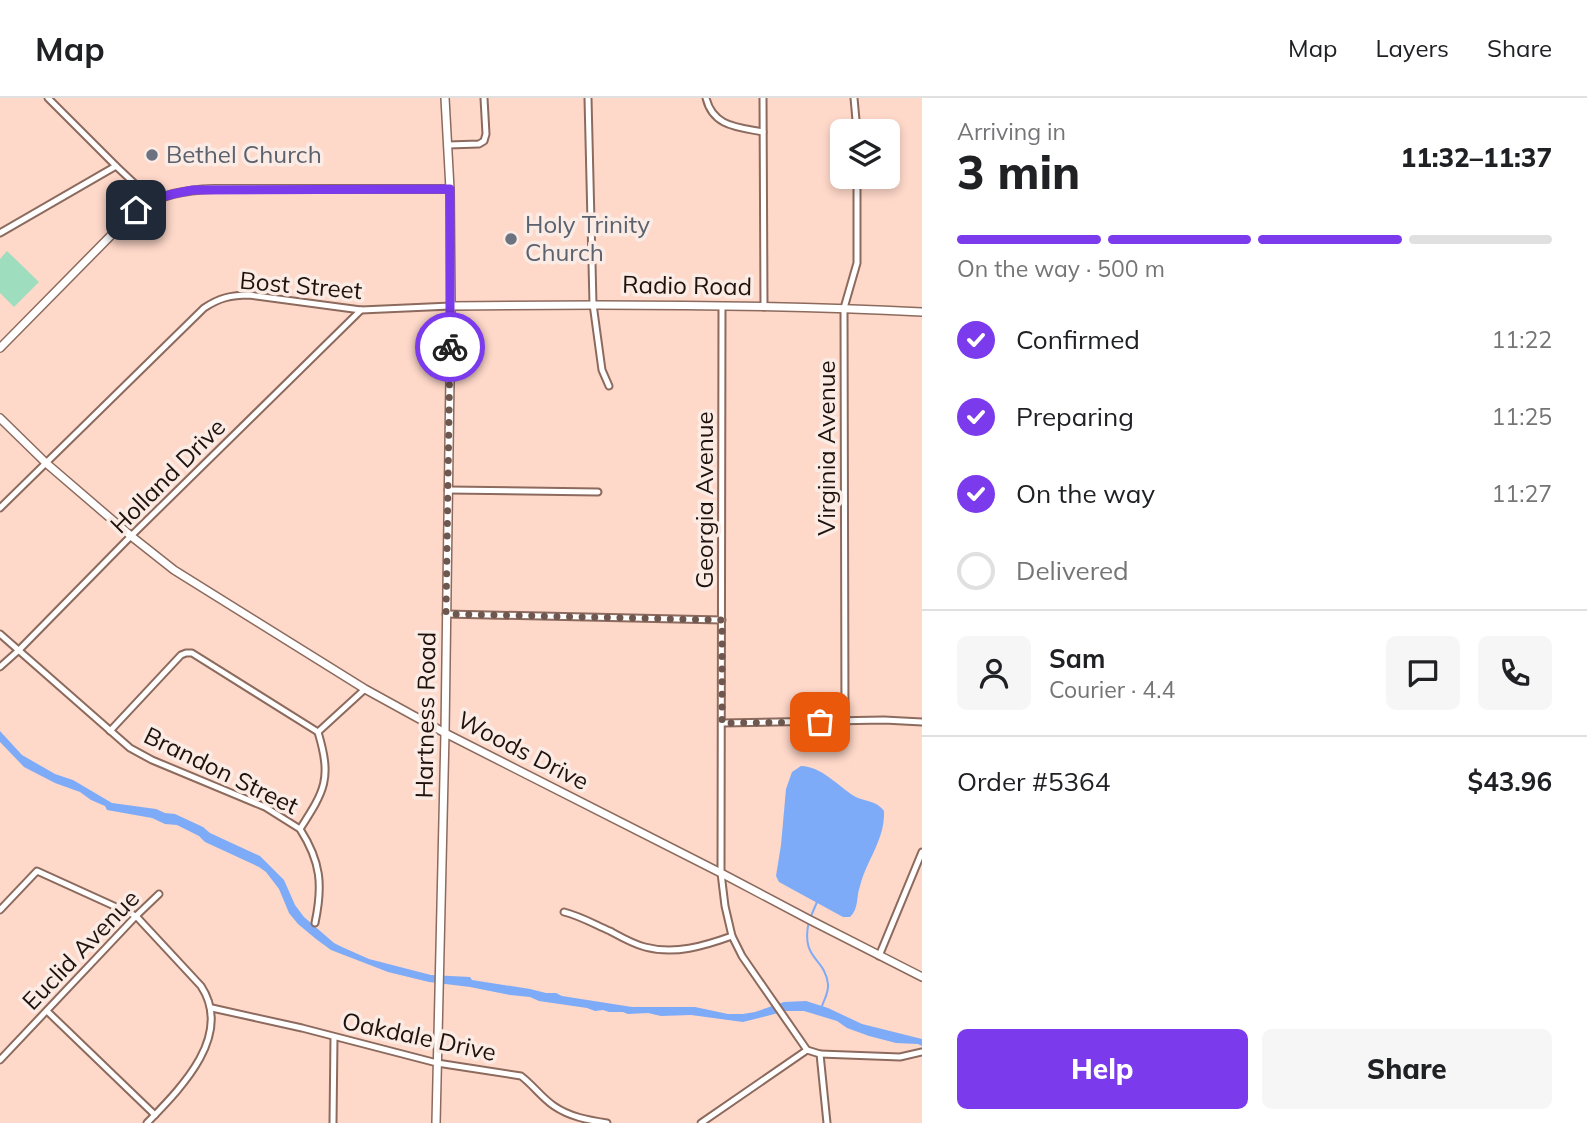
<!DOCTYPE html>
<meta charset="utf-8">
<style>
:root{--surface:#fff;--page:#f6f6f6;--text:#202124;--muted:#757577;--line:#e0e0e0;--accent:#7c3aed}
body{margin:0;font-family:Mulish,sans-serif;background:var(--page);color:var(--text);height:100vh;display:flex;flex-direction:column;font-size:26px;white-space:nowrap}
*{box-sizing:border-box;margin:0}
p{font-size:23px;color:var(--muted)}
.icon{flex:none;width:38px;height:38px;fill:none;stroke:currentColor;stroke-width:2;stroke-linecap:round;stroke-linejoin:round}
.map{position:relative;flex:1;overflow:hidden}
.side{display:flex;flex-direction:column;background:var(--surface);width:665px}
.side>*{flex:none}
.controls{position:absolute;left:830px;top:21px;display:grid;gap:14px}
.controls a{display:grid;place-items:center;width:70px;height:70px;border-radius:10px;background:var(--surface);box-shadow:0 4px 10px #0003;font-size:35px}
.pin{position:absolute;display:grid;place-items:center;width:60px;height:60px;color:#fff;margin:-30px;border-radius:14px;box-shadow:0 4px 10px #0006}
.courier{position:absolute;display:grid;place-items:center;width:70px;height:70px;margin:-35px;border:5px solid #7c3aed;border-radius:50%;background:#fff;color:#222;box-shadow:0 2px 9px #0007}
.headline em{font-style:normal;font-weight:800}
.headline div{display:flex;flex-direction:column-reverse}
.headline{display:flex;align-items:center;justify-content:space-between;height:119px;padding:0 35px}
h1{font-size:46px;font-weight:800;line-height:52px}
.bar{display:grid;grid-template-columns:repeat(4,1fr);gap:10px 7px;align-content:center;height:84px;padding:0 35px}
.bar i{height:9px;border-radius:5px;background:var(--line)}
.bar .current{background:var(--accent)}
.bar p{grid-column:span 4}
.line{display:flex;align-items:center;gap:18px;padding:0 35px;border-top:2px solid var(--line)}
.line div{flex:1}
.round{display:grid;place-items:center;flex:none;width:74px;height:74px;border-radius:10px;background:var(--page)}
ol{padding:0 35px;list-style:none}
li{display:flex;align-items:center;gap:21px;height:77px}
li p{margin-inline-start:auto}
li .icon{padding:7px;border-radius:50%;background:var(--accent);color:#fff;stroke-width:4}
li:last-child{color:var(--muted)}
li i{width:38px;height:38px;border:4px solid var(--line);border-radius:50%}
.cta{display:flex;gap:14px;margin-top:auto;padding:14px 35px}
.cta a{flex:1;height:80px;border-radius:10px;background:var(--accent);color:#fff;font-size:28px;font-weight:800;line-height:80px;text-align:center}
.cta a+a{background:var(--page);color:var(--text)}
header{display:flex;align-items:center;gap:42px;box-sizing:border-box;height:98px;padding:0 35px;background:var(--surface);border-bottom:2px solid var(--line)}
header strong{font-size:33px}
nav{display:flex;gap:38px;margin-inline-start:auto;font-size:24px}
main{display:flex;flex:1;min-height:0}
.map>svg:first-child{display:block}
.green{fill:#9fddbf}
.water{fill:#7eabf7}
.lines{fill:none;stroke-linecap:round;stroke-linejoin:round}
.stream{stroke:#7eabf7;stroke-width:2}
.street-casing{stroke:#8c6a5d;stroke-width:9}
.secondary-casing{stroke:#8c6a5d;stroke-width:10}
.street{stroke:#fff;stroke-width:5}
.secondary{stroke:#fff;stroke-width:7}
.done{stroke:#6d574f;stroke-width:7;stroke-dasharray:0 12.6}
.route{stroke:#7c3aed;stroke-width:9}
.worship-dot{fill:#6b7280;stroke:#fbebe5;stroke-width:2.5}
.labels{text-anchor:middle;stroke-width:7;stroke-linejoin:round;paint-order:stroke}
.worship-label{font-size:24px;fill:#5b616d;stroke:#fbebe5;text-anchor:start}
.street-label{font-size:24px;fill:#1f120d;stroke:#fbebe5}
</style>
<header>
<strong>Map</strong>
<nav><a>Map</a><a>Layers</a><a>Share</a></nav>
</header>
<main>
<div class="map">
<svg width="922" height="1025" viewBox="0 0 922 1025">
<rect width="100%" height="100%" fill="#fed8c9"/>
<polygon class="green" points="7,153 39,184 14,209 0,195 0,161"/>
<g class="water">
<polygon points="0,633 22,657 55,676 73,682 112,705 156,711 165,715 175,716 203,729 210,735 260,758 284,782 295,807 304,819 334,845 342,849 369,861 431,877 470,879 472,882 530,891 546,895 556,895 562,898 632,909 695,909 728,916 743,916 755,914 784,904 806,903 828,910 862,926 922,941 922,948 918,946 896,945 869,938 847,930 837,923 804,913 786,913 743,924 691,917 661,918 648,915 628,916 623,914 609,914 603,912 595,913 587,910 539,903 530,899 510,897 470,889 429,884 388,874 331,852 316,841 298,826 289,815 279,791 266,774 259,769 205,744 199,738 177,727 165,726 152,720 107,712 105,708 91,702 80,694 55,685 24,669 0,644"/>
<path d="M801,668C821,668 838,688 854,698C865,704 876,702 884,713C885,742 867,761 860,788C856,799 859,811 850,819H843L779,784L776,778L781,747L786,691L792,674Z"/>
</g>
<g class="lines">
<g class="stream">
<polyline points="811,818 817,804"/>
<path d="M809,823C800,862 825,859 828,886C829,894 824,902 822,908"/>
</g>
<g class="street-casing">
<g id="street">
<polyline points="48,0 116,68 152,102"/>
<polyline points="588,0 593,206 602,272 609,288"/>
<path d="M706,0C713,29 738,29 763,34"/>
<polyline points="763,0 764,209"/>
<polyline points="854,0 857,33"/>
<polyline points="448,47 479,46 484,43 486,36 484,0"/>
<polyline points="0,135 116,68"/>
<polyline points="722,208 721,775 725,808 732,838 742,858 807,952 820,956 827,1025"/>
<polyline points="448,392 598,394"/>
<path d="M0,410L204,210C219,200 231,197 249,197L361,212L451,208"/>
<polyline points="446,516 722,522"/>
<polyline points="0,536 130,650 152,662 265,709 300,731"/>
<polyline points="0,569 19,552 131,438 361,212"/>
<polyline points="845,624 844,210 857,165 857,79"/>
<polyline points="722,625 884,622 922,624"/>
<polyline points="110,633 181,557 186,555 192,555 318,634"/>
<path d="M0,812L37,773L136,818L201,888C234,938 180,991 147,1025"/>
<path d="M564,814C580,818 594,826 610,833C621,839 633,846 645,849C675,857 704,848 732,838"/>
<path d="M315,825C323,787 321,764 300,731C325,692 332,681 318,634L365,591"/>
<polyline points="879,858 922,754"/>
<path d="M212,910L302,930L437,965L521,978C533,987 542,1000 554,1008C570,1019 588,1022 607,1025"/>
<polyline points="47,913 155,1017"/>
<polyline points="820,956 900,959 922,954"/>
<polyline points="0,962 136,818 159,796"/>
<polyline points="333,1025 334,939"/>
<polyline points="701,1025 807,952"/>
</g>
</g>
<g class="secondary-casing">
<g id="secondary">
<path d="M451,208C608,206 765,206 922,214"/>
<path d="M0,250L136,112C162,96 184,92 214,91H450"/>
<polyline points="0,320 46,365 131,438 174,472 365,591 445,635 721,775 810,822 922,879"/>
<polyline points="436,1025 445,635 451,208 450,91 445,0"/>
</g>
</g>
<use href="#street" class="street"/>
<use href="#secondary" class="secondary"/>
</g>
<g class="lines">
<polyline class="done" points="450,249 446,516 722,522 722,625 820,624"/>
<path class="route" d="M136,112C156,99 170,96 193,92L450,91V249"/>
</g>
<g class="worship-dot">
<circle cx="152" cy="57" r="7"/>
<circle cx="511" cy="141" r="7"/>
</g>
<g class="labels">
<g class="worship-label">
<text x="166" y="65">Bethel Church</text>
<text x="525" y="135">Holy Trinity<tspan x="525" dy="28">Church</tspan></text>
</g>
<g class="street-label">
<text transform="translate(301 188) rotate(5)" y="8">Bost Street</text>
<text transform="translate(687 188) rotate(1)" y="8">Radio Road</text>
<text transform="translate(827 350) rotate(-90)" y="8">Virginia Avenue</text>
<text transform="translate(168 378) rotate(-45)" y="8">Holland Drive</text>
<text transform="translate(705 402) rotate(-90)" y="8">Georgia Avenue</text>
<text transform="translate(426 617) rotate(-89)" y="8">Hartness Road</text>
<text transform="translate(523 653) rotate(27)" y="8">Woods Drive</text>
<text transform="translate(221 673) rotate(26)" y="8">Brandon Street</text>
<text transform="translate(81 852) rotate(-46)" y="8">Euclid Avenue</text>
<text transform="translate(419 939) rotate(12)" y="8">Oakdale Drive</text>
</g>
</g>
</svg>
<div class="controls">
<a><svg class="icon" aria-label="layers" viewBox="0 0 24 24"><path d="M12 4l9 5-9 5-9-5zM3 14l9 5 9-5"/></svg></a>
</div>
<div class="pin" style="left:820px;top:624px;background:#ea580c"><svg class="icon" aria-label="bag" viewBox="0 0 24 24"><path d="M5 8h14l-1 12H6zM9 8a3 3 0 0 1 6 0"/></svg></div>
<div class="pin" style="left:136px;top:112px;background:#1f2937"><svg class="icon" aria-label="home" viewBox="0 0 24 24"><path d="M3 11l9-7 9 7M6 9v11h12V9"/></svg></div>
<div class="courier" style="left:450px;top:249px"><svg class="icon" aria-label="bike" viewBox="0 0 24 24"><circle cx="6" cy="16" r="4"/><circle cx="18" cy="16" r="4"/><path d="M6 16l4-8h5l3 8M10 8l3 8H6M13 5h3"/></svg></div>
</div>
<section class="side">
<div class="headline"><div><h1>3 min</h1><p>Arriving in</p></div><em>11:32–11:37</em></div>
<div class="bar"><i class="current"></i><i class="current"></i><i class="current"></i><i></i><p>On the way · 500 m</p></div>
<ol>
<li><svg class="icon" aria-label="check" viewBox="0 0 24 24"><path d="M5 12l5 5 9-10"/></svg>Confirmed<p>11:22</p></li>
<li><svg class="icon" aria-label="check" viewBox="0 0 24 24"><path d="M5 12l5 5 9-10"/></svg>Preparing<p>11:25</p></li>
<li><svg class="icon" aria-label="check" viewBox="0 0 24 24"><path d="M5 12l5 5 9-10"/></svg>On the way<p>11:27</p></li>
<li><i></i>Delivered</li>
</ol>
<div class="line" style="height:126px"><a class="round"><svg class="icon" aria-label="person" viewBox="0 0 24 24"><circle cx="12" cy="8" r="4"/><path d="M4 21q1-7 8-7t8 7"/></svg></a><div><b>Sam</b><p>Courier · 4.4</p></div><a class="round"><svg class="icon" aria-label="chat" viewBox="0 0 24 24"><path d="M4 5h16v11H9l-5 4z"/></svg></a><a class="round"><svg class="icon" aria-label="phone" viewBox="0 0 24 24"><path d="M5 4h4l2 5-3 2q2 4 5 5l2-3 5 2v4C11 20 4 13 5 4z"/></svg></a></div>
<div class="line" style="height:91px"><div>Order #5364</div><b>$43.96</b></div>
<div class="cta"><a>Help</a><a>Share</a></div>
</section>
</main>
